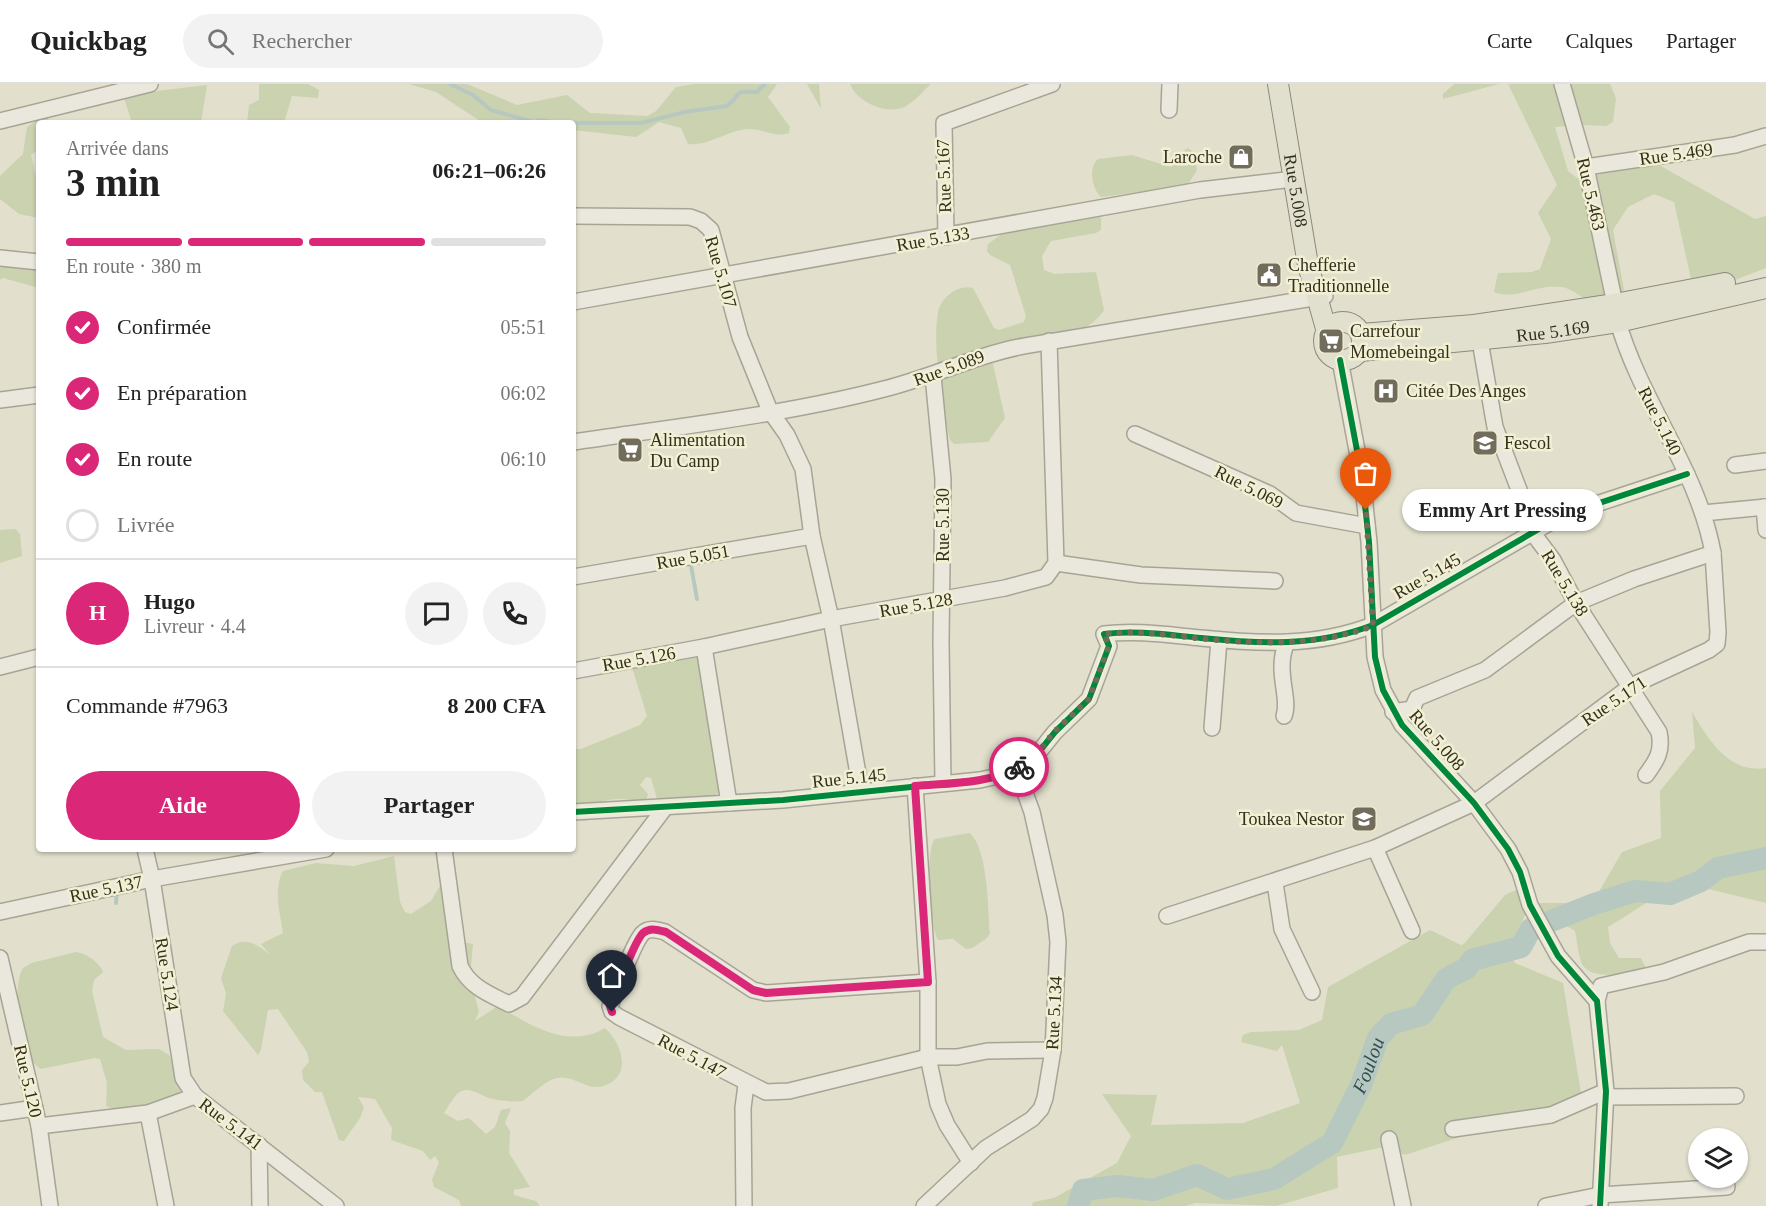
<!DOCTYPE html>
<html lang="fr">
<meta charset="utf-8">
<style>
:root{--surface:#fff;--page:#f2f2f2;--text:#222;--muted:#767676;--line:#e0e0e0;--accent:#db2777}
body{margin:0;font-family:Georgia,serif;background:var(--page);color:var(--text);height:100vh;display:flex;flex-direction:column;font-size:22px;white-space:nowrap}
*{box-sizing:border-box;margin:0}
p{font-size:20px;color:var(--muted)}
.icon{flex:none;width:33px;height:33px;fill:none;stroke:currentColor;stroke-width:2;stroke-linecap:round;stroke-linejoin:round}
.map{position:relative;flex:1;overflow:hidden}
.sheet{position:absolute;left:36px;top:36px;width:540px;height:732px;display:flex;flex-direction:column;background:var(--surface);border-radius:6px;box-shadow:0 2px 4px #0004}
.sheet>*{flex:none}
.buttons{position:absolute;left:1688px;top:1044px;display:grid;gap:12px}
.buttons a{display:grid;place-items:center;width:60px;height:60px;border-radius:50%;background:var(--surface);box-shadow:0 2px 4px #0004;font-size:30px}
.pin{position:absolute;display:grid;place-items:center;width:51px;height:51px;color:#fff;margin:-62px -26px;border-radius:50% 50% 50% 0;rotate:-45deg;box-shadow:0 0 6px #0007}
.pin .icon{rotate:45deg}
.courier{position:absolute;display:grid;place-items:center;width:60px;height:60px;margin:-30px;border:4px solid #db2777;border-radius:50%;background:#fff;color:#222;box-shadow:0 2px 8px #0007}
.bubble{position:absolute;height:42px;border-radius:21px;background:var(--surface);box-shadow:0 2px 4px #0004;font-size:20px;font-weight:700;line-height:42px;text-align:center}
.summary em{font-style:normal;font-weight:700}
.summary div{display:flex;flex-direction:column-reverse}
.summary{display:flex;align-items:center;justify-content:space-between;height:102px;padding:0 30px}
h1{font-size:39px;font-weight:700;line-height:45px}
.bar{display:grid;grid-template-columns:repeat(4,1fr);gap:9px 6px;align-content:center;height:72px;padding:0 30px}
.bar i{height:8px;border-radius:4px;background:var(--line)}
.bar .current{background:var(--accent)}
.bar p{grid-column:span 4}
.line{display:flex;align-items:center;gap:15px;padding:0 30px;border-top:2px solid var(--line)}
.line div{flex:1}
.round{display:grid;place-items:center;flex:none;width:63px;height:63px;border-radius:32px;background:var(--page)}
ol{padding:0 30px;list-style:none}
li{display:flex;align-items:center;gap:18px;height:66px}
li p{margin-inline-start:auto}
li .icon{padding:6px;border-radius:50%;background:var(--accent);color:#fff;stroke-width:4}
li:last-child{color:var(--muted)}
li i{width:33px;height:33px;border:3px solid var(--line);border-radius:50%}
.cta{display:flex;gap:12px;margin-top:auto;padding:12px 30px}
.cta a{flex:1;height:69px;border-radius:36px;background:var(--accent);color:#fff;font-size:24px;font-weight:700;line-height:69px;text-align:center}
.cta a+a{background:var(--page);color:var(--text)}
header{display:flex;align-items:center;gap:36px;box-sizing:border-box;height:84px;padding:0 30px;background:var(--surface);border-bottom:2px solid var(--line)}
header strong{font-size:28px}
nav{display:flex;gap:33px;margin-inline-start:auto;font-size:21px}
.search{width:420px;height:54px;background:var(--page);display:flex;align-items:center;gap:15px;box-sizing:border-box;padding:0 21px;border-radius:33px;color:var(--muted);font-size:22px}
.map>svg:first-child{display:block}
.green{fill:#cad2b0}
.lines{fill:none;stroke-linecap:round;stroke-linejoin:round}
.stream{stroke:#b7c8c0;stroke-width:4}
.river{stroke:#b7c8c0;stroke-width:22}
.minor-casing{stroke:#a7a495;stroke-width:18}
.major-casing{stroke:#8c897c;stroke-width:22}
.minor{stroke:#eae8dd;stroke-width:15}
.major{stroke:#e1e0cf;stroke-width:20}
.cycleway-casing{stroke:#f2f0d2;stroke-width:10}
.cycleway{stroke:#00873e;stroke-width:6}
.done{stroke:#716c5c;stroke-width:6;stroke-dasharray:0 10.8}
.route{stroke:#db2777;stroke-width:8}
.labels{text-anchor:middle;stroke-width:5;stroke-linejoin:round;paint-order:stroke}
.street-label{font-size:18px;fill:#342e1f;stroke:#f2f0d2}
.poi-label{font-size:18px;fill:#342e1f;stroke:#f2f0d2;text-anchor:start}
.water-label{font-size:20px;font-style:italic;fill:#2f4d52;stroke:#f2f0d2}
</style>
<header>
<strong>Quickbag</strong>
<div class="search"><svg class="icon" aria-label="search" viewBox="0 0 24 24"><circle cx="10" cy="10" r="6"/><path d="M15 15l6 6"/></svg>Rechercher</div>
<nav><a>Carte</a><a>Calques</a><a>Partager</a></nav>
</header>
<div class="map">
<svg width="1766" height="1122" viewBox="0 0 1766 1122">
<rect width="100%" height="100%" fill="#e2e0cc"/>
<g class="green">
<polygon points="259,0 308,0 319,6 318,14 292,12 284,39 247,39 249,21 259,16"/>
<path d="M409,0H467L517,21L567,11L590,29L647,32L656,27L676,3L694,0H777L768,13L790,43L789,49C774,54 762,44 747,45C726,47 710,62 688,60L681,44L659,38L636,53L573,46V39H483L436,8Z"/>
<polygon points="807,0 819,0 821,25"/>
<path d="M850,0H930V1C923,7 917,15 909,20C891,34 857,19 850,0Z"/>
<polygon points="1454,0 1499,0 1443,15 1443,10"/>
<path d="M1508,0H1610L1616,14L1613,38L1606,42L1583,41L1555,43L1568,87L1577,94L1659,81L1755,135L1766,132V184L1704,208L1693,204L1674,118L1654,110L1628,123L1613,146L1624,206L1615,214L1595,222C1585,216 1572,204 1561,203C1538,199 1516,217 1494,208L1498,189L1532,188L1540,185L1551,155L1538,129L1557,101Z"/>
<polygon points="207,1 201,39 132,39 123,11"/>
<polygon points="46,30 50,39 39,39 39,65 31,71 36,92 39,92 39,134 19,130 0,115 0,92 23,70 27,43"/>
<path d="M1188,64L1193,68L1197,86L1187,102L1101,113C1092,104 1088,84 1098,75L1132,71L1171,83L1181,69Z"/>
<path d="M1097,131L1101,134V146L1096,149L1051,157L1042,172L1044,186L1054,190L1096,188L1104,226C1086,256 1023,263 991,271L1005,334L988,358L954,360L950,356L947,344C942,307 932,265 938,228C941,213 959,200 973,204L994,244L999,246L1024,238L1026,232L1010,181L990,171L987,167L988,160L1010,144Z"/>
<polygon points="0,171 15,174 39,188 39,201 35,203 3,194 0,196"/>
<polygon points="16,445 20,450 22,472 0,479 0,446"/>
<path d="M702,571L719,708L712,714L666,722L657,715L651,694L646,693L640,701L648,710L645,721C633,714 615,713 601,718L596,734L585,737L573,735V665H581L640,641L647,632L631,580Z"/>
<path d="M1692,628C1708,655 1729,690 1766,684V819L1696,802L1664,808L1608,843L1610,859L1619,874H1641L1646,884C1631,889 1592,898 1582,880C1578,871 1577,856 1575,847L1529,819L1511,871L1515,879L1563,899L1581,1009L1579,1014L1405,1071L1384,1063L1337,1073L1338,1104L1276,1122L1195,1119L1186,1122H1032L1033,1118L1054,1114L1117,1079L1131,1052L1102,1010L1157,1011L1151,1041L1243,1039L1300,1019L1282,961L1277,967L1241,958L1243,951L1251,948L1299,946L1322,936L1328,903L1430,846L1461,861L1464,860L1505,811L1516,806L1529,819H1574L1597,811L1622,768L1661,754L1660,707L1695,664Z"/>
<path d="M969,749C988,762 988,826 990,849L987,854L972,864L966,865L953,855L938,856C930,843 925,764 935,755Z"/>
<path d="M394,772L400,818L405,828L411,830L431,817L442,798L462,858L473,860L470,894L479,928L475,937L498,922C530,941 568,966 605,944C622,959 632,991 606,1001C587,1009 575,990 557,994C546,996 532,1010 523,1017C513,1018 499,1017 489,1014C480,1011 468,1001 458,1009C453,1014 448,1023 444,1029L458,1037L469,1034L486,1050L495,1043L501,1026L511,1024L505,1039L510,1047L509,1069L530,1103L514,1106V1111L536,1117L540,1122H461L459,1116L434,1103L432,1096L439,1078L435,1072L430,1076L423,1067L391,1056L392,1044L375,1015L358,1013L364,1023L360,1034L344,1057L339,1056L322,1008H315L303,996L302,986L309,978L307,968L278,925L268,926L261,966L258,971L223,927L226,910L221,894L232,862C245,852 259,861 270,871L261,860L283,849C280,828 273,806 283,787L316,779L354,782Z"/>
<path d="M76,868C86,869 100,879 103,888L94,896L92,907L103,953L126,966L159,965L169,971L183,1003C176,1021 123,1031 106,1022L107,999L100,975L95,974L41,985L28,975C23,946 11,913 22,885L31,879Z"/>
</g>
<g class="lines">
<g class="stream">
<polyline points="450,0 473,11 491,26 534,38"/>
<polyline points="538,36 561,39"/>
<path d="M565,39H641L685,28L727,22C745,8 730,7 757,8L765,0"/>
<polyline points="690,476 697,515"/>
<polyline points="116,819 117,806"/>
</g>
<path class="river" id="s1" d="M1078,1122L1083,1106L1118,1102L1153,1106L1197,1091L1227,1105L1274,1095L1332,1059L1361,1001L1378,954L1391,940L1422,931L1446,895L1467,884L1472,876L1521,863L1531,845L1594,820L1635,807L1670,810L1701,797L1718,784L1766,774"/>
<g class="minor-casing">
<g id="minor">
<polyline points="1562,0 1586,83 1615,220"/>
<polyline points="1169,26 1170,0"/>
<polyline points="0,37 150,0"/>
<polyline points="1586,83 1735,61 1766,52"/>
<polyline points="573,132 690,133 701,137 711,146 740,253 770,327 787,351 803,385 812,452 831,535 861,707"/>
<polyline points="946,153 944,39 1052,0"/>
<polyline points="0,174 39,178"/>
<polyline points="573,218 1200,106 1294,95"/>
<path d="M1480,257L1495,343L1521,411L1532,448L1553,476L1576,519L1659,648C1663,667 1657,676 1646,691"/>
<polyline points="1340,276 1362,393 1369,458 1375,573 1383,606 1402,641 1474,719 1508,765 1520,788 1530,821 1558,872 1597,917 1606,1007 1600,1122"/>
<polyline points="933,292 943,395 941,558 943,699"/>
<polyline points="0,316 39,311"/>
<polyline points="1135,350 1270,410 1296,429 1367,442"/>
<path d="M573,358C676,343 783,331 884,305C932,293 976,271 1024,262L1325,212"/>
<polyline points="1735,381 1766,377"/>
<polyline points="1764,423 1766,446"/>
<polyline points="1703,429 1766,423"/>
<polyline points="1056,479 1141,491 1275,497"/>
<polyline points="573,493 812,452"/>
<polyline points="0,583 39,573"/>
<polyline points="573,587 704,563"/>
<path d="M1393,628L1412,625L1417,614L1485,586L1576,519L1634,495L1713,469C1698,386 1641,318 1618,238"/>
<path d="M1284,632C1291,614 1274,587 1287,558"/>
<polyline points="1212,644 1219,556"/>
<polyline points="915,702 928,898 928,973 938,1020 947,1041 971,1079"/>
<polyline points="729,719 704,563 831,535 1005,504 1046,493 1056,479 1049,257"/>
<path d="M573,728L783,716L980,696L1007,690L1034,674L1055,648L1089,615L1109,562L1104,550C1137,546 1168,551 1201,554C1260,560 1316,563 1373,541L1563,431L1687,390"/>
<polyline points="1375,764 1412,847"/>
<polyline points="145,765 152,795 183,994 195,1012"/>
<path d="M444,765L460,882C470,903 489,910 509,920L522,913L664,725"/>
<polyline points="1275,799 1282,845 1312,908"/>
<polyline points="0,828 152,795 326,765"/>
<polyline points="1167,832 1375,764 1474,719 1631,602 1709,566 1717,560 1718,548 1713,469"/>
<polyline points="0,874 39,1042 50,1122"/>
<path d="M928,898L766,909L753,906L665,848C658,846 649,843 643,849C634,857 616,908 610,922L612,928L619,933L766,1008L789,1007L928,973H957L987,967L1053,966"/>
<polyline points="1597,917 1601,902 1664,888 1749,858 1766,858"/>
<polyline points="1605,1013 1736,1012"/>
<polyline points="0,1029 35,1024"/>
<polyline points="148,1029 166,1122"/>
<polyline points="39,1042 148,1029 195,1012 336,1122"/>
<polyline points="1453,1045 1551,1031 1606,1007"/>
<polyline points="1389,1055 1403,1122"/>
<polyline points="259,1061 260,1122"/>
<polyline points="744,1122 743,1024 746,1001"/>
<polyline points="924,1122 986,1064 1032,1035 1041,1025 1045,1014 1053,966 1058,858 1055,831 1032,728 1024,706 1007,690"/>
<polyline points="1546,1122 1600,1111 1727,1103"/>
</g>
</g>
<g class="major-casing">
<g id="major">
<path id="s2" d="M1278,0L1308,181L1327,248"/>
<circle cx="1343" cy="257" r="19"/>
<polyline points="1361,250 1474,241 1615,220 1725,199"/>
<path id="s3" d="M1360,267L1545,249L1618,238L1766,204"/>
</g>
</g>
<use href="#minor" class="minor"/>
<use href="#major" class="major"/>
<g class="cycleway-casing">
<g id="cycleway">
<polyline points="1340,276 1362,393 1369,458 1375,573 1383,606 1402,641 1474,719 1508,765 1520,788 1530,821 1558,872 1597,917 1606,1007 1600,1122"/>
<path d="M573,728L783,716L980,696L1007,690L1034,674L1055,648L1089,615L1109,562L1104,550C1137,546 1168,551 1201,554C1260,560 1316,563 1373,541L1563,431L1687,390"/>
</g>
</g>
<use href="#cycleway" class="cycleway"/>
</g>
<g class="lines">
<path class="done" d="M1019,683L1034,674L1054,648L1089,615L1109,562L1104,550C1135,546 1165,551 1196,554C1256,560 1316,563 1373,542L1366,426"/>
<path class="route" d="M612,928L610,922C616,908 634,857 643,849C650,843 658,846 666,848L753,906L766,909L928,898L915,702C949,699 989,700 1019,683"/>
</g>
<defs>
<g id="shop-square" transform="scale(1.35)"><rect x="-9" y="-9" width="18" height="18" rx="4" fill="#716c5c" stroke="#f2f0d2"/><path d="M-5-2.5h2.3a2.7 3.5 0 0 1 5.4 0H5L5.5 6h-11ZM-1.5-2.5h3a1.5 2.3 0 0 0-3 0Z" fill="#fff"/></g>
<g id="civic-square" transform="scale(1.35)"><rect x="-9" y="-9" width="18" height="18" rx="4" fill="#716c5c" stroke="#f2f0d2"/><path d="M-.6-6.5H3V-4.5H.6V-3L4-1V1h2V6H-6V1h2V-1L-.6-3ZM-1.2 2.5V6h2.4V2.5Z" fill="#fff"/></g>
<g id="supermarket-square" transform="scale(1.35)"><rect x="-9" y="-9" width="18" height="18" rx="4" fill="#716c5c" stroke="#f2f0d2"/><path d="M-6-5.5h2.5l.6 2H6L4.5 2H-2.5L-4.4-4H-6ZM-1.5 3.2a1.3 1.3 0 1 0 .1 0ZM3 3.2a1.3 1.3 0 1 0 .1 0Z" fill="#fff"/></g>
<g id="hospital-square" transform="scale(1.35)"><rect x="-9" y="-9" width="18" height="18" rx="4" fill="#716c5c" stroke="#f2f0d2"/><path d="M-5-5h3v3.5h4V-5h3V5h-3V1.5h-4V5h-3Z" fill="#fff"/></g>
<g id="school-square" transform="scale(1.35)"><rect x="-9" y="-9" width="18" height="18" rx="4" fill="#716c5c" stroke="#f2f0d2"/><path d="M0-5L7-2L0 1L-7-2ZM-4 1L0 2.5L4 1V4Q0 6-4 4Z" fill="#fff"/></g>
</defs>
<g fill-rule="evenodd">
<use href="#shop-square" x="1241" y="73"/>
<use href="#civic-square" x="1269" y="191"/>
<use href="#supermarket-square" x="1331" y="257"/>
<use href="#hospital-square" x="1386" y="307"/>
<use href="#school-square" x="1485" y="359"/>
<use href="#supermarket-square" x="630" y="366"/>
<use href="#school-square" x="1364" y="735"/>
</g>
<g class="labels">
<g class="street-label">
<text transform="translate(1676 70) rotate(-8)" y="6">Rue 5.469</text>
<text transform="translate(944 92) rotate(-92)" y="6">Rue 5.167</text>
<text dy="6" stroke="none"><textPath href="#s2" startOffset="108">Rue 5.008</textPath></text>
<text transform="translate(1591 110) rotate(77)" y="6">Rue 5.463</text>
<text transform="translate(933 155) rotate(-10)" y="6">Rue 5.133</text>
<text transform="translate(721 188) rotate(74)" y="6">Rue 5.107</text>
<text dy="6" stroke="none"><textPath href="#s3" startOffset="194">Rue 5.169</textPath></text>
<text transform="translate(949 284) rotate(-20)" y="6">Rue 5.089</text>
<text transform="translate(1660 337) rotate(63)" y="6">Rue 5.140</text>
<text transform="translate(1249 403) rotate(27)" y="6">Rue 5.069</text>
<text transform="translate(943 441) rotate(-90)" y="6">Rue 5.130</text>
<text transform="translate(693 473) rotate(-10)" y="6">Rue 5.051</text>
<text transform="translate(1427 492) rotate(-30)" y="6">Rue 5.145</text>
<text transform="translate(1565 499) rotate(59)" y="6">Rue 5.138</text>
<text transform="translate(916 521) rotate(-10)" y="6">Rue 5.128</text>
<text transform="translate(639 575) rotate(-10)" y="6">Rue 5.126</text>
<text transform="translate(1614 617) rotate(-34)" y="6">Rue 5.171</text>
<text transform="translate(1437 656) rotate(49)" y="6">Rue 5.008</text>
<text transform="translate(849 694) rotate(-6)" y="6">Rue 5.145</text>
<text transform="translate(106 805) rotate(-12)" y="6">Rue 5.137</text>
<text transform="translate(167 890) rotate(81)" y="6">Rue 5.124</text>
<text transform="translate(1054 929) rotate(-87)" y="6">Rue 5.134</text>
<text transform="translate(692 972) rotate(28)" y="6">Rue 5.147</text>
<text transform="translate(28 997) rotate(77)" y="6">Rue 5.120</text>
<text transform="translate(231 1040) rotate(37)" y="6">Rue 5.141</text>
</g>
<g class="poi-label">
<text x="1222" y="79" text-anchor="end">Laroche</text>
<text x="1288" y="187">Chefferie<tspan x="1288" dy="21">Traditionnelle</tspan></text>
<text x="1350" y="253">Carrefour<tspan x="1350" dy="21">Momebeingal</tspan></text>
<text x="1406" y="313">Citée Des Anges</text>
<text x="650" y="362">Alimentation<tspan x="650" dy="21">Du Camp</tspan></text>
<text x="1504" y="365">Fescol</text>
<text x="1344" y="741" text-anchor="end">Toukea Nestor</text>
</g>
<g class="water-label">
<text dy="7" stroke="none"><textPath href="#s1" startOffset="369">Foulou</textPath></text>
</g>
</g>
</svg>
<div class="buttons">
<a><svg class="icon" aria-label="layers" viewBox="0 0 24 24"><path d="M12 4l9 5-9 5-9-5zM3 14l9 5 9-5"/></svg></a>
</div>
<div class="pin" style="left:1366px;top:426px;background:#ea580c"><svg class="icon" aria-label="bag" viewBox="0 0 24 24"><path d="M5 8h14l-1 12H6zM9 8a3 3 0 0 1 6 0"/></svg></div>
<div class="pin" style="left:612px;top:928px;background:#1f2937"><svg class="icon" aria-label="home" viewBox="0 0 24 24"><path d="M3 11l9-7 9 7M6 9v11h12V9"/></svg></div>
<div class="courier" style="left:1019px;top:683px"><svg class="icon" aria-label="bike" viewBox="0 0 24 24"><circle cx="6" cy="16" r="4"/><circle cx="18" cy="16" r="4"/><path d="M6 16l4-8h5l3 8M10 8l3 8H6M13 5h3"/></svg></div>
<div class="bubble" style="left:1402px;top:405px;width:201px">Emmy Art Pressing</div>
<section class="sheet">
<div class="summary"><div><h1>3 min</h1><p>Arrivée dans</p></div><em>06:21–06:26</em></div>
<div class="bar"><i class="current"></i><i class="current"></i><i class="current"></i><i></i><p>En route · 380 m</p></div>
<ol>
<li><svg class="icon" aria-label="check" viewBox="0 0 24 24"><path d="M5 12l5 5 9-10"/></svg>Confirmée<p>05:51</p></li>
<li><svg class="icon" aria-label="check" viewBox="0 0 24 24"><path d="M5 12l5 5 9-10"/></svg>En préparation<p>06:02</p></li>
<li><svg class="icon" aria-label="check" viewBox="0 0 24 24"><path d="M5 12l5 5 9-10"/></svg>En route<p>06:10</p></li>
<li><i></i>Livrée</li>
</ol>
<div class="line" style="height:108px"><b class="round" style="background:var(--accent);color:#fff">H</b><div><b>Hugo</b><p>Livreur · 4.4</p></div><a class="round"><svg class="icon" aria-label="chat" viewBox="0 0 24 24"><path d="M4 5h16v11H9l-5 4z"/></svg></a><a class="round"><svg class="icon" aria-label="phone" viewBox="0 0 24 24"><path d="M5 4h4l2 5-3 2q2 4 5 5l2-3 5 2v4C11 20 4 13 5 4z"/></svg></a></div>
<div class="line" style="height:78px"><div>Commande #7963</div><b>8 200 CFA</b></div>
<div class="cta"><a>Aide</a><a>Partager</a></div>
</section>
</div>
